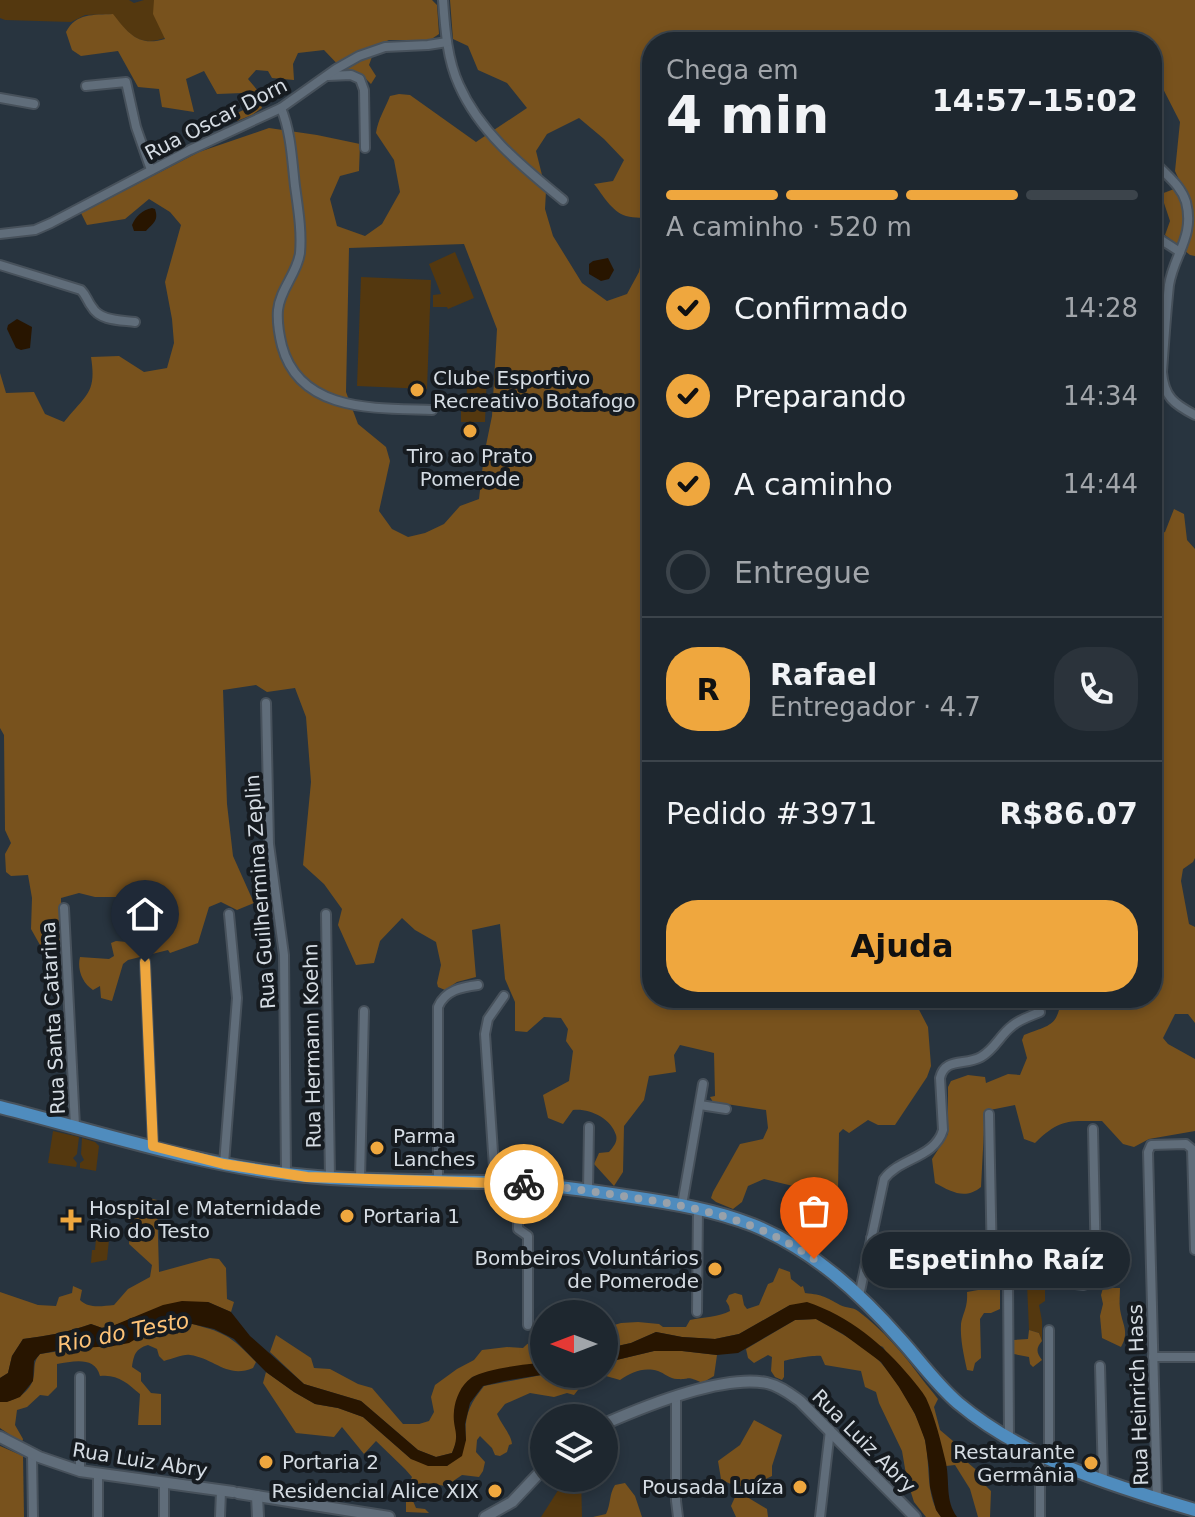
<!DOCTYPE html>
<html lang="pt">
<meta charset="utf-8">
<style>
:root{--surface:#1e272f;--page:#2b333b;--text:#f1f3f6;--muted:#a1a5aa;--line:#3c444b;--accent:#efa73e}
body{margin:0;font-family:"DejaVu Sans",sans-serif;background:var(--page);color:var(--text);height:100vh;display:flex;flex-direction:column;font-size:30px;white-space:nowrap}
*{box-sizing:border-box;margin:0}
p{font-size:26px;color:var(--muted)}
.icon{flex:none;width:44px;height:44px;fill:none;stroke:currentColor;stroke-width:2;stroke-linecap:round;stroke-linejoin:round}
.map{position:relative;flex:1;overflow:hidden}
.drawer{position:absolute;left:642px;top:32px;width:520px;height:976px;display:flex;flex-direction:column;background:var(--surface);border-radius:32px;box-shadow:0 4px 12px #0003,0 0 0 2px var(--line)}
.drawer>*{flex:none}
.needle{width:52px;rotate:270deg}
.fabs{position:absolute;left:530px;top:1300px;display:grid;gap:16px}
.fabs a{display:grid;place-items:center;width:88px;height:88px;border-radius:50%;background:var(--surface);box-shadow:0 4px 12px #0003,0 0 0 2px var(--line);font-size:40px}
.pin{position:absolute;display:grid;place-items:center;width:68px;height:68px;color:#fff;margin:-82px -34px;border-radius:50% 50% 50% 0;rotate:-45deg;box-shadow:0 0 8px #0007}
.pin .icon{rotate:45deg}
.courier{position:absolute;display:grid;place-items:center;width:80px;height:80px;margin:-40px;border:6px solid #efa73e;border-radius:50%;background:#fff;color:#222;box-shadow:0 2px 10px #0007}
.bubble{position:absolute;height:56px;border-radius:28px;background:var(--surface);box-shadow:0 4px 12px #0003,0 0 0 2px var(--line);font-size:26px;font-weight:700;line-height:56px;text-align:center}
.headline em{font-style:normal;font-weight:700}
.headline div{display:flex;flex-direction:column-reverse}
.headline{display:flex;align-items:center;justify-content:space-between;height:136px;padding:0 24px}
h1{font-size:52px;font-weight:700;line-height:60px}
.bar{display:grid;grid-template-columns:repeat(4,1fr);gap:12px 8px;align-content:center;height:96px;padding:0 24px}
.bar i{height:10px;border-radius:6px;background:var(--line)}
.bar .selected{background:var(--accent)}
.bar p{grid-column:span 4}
.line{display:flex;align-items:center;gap:20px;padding:0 24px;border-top:2px solid var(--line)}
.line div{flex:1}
.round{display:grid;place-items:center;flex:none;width:84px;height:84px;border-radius:32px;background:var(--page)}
ol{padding:0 24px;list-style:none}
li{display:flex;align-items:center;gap:24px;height:88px}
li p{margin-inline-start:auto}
li .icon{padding:8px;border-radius:50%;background:var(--accent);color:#111;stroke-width:4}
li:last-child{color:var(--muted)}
li i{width:44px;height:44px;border:4px solid var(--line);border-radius:50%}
.button{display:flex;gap:16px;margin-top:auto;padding:16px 24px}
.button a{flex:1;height:92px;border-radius:32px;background:var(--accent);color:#111;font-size:32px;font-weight:700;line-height:92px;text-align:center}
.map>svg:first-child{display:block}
.green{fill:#54380f}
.forest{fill:#78521d;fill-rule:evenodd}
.water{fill:#281500}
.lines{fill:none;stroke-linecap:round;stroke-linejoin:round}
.minor-casing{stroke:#47515b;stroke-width:12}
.tertiary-casing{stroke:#47515b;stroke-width:14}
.primary-casing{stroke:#47515b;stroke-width:16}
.minor{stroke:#606d7a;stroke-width:8}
.tertiary{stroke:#606d7a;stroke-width:10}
.primary{stroke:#4f8cbe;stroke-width:12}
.done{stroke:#98a1aa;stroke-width:8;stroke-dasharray:0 14.4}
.route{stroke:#efa73e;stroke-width:10}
.poi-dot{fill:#efa73e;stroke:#161b20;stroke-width:3}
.labels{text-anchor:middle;stroke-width:8;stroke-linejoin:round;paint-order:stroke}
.street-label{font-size:20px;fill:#d5dce3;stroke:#161b20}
.poi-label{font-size:20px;fill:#d5dce3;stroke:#161b20;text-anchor:start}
.water-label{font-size:22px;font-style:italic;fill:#fec377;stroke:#161b20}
</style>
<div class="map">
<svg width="1195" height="1517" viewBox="0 0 1195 1517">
<rect width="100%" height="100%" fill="#28343f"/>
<g class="green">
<path d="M0,0H129L134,3L144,0H154V14L165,38C138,47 129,34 112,14L85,15L71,22L5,20L0,18Z"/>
<polygon points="455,252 474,298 448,309 447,307 433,307 433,295 441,294 429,264"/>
<polygon points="361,277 431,280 427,389 357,386"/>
<polygon points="468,371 487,372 485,422 461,422 461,406 466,406"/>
<polygon points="53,1131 79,1137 77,1154 73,1158 77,1163 76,1167 48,1163"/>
<polygon points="82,1138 95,1142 99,1146 96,1171 80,1168 80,1163 84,1160 81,1154"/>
<polygon points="88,1227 110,1229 107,1260 91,1263 92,1250 95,1250 96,1238 87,1236"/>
<polygon points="1027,1284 1045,1285 1045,1301 1039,1305 1042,1321 1042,1341 1039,1333 1029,1330"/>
<polygon points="566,1478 581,1478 582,1517 541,1517"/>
</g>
<g class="forest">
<path d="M154,0H432L437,5L439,34L430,40H389L376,46L369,65L376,76L371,84L362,75L345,72L324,50L298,53L293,64L294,80L272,78L268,71L256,70L248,79L258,91L262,108L252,115L237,121V113L250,107L243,93L217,94L204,71L186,79L194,112L162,107L159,89L138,87L118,51L81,56L72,50L66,32C76,13 93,15 113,14C128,33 138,47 165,39L153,14Z"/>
<path d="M450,0H1195V256L1190,255L1165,235L1170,221L1161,194L1182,186L1175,171L1180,122L1157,77L1152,73V42H652V221C644,216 635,219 626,216C611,211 603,195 594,184L613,181L624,160L604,139L579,118L547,134L536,151L546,191L545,209L553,236L582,283L607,301L627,294L639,272L643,253L652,250V998H916L915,1002L928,1027L931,1066L927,1077L895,1125H878L868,1120L849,1133L843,1129L839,1133L838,1190L822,1191L810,1203L793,1186L764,1179L748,1186L742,1202L733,1209L716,1202L711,1198L713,1192L740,1144L763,1139L768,1128L766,1110L713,1102L710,1097L715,1096L714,1053L680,1045L674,1055L676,1072L649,1076L644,1100L624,1126L623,1172L614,1186L594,1164L599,1153L609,1152C613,1147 618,1142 616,1135C611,1118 589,1108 573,1110L563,1124L548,1118L543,1095L569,1081L573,1051L566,1041L568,1029L561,1018L544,1017L527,1032L515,1031V1002L505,979L500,924L472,930L476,977L457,982L445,990L438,987L437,983L441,965L436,942L415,930L402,918L380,941L374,963L356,965L338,925L342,909L324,884L303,865L311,782L306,717L295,688L267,692L256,685L223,690L227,804L233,856L254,903L237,910L221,902L209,907L198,943L170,953L168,950L128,960L123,964L112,1001L101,998L100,986L93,990C82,983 77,969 80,957L109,959L114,956L111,943L116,941L138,943L144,933L139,906L129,897H95L79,893L61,898V939L57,945H40L31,929L32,898L28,875L11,876L6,872L5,854L11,843L5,830L4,735L0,728V373L6,393L34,392L45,414L64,422C85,395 97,394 91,357L119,356L144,372L167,368L174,343L172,319L165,282L181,225L170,212L149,199L125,219L87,225L81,213L199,152L269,128L317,135L360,144L359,171L340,176L330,199L337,226L365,236L382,224L400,192L394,160L376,133C378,119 385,109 390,96L399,94L410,95L476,142L527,108L507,83L478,70L468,46L453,39ZM464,244L497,329L492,416L484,455L479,499L460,506L444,524L425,533L408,537L392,529L379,511L390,461L386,447L358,424L346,392L349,248Z"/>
<path d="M1174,509L1184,514L1187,540L1195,549V858L1193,862L1183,869L1181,881L1189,924L1195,927V1023L1188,1014H1175L1163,1038L1168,1044L1195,1059V1131L1149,1139L1134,1147L1123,1144L1102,1121C1069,1121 1060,1118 1035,1143L1024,1139L1015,1105L985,1111L981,1187C965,1200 952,1192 935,1183L932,1159L948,1134V1087L951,1081L968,1075L985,1077L986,1083L1008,1074L1020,1075L1027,1058L1022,1040L1024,1035C1049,1025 1058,1027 1061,998H1152V536L1165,532Z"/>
<path d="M152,1199L157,1200L159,1272L210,1258L219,1259L226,1268L227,1299L234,1302L231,1312L208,1302L126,1321L105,1329L91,1324C69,1332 47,1336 23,1339L12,1356L8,1373L0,1378V1292L38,1305L56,1306L59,1297L72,1293L73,1286L82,1290L80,1300C89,1309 102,1306 114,1305L128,1289L150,1277L152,1265L129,1244L131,1211Z"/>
<path d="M779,1268L790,1272L791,1279L801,1287L803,1286L805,1293C824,1295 825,1297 840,1305C846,1308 853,1307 858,1311C883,1330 903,1353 922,1379C927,1386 933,1392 938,1399L934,1407L940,1430L953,1441L960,1456L981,1474L980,1480L991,1491L990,1517H978L970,1489L955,1465L946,1466L937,1430L883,1347L790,1305L739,1334L715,1339L682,1337L656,1332L631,1343L604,1349V1328L621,1323L638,1322L659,1324L663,1327H686L690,1320C703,1317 719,1317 730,1311L729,1306L726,1301L729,1295L735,1293L742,1295L744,1305L747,1309L759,1305L768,1284L773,1282Z"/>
<path d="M983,1279L996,1282L1000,1285V1309L991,1313H984L980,1319L981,1358L975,1363L973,1371L967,1370C964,1356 960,1339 961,1324C963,1312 968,1308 967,1292L978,1290Z"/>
<path d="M1103,1288H1120C1120,1295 1119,1302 1120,1309C1122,1324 1130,1332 1121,1347L1102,1338L1100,1316L1103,1304L1101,1295Z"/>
<path d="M816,1319C834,1329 869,1348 882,1364C899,1384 922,1420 926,1445C930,1469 926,1497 941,1517H926L914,1502L907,1480L902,1451L879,1403L876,1392L865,1387L861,1371L825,1365L821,1356C815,1355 790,1359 784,1361V1377L782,1380L775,1377L771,1371L772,1357L768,1355L754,1363L748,1358L746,1349L795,1320Z"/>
<path d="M188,1323C224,1332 230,1335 256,1362L253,1368C227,1379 214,1358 190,1355C183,1354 172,1359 164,1361L159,1356L157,1349L148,1345C135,1349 134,1355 132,1367L141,1373V1381L151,1393L161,1394V1425H138L140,1394C127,1383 118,1374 100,1376C95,1356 74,1361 57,1364V1387L48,1396L40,1395L27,1407L17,1410L15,1425L23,1439L22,1443L0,1428V1402C14,1402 28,1394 33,1380C36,1369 32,1363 40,1354L87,1347L142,1337L151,1330L166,1325Z"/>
<path d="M1029,1330L1039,1333L1042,1341C1036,1348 1036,1352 1042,1360L1033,1367L1030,1364L1029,1357L1014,1354V1340L1028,1339Z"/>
<path d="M276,1335L311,1358L314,1368L330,1369L358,1384L372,1388L403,1424H419L429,1421L434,1412L431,1397L435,1385L457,1369L474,1360L482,1350L507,1347L523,1348C529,1342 535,1338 544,1340V1362L490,1372L472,1377L454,1410L457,1440L452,1453L436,1457L418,1450L361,1401L304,1384L270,1352Z"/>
<path d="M654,1351H682L717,1355L714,1376L702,1383C685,1375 692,1380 677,1379C670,1379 664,1373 658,1371C643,1367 632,1372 620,1380L606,1376L595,1383L581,1386L574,1395L567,1393L554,1397L530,1393L505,1404L497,1414C501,1424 511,1434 512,1444L509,1445L507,1452L500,1456L495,1455L492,1448L480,1436L477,1440L476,1452L485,1462L483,1471L479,1477L462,1475L446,1486L425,1483L413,1501L416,1508L425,1509L429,1513L406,1512V1490L412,1477L405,1469L376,1441L364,1454L342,1427L334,1437L296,1433L263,1383L266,1372L294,1392L315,1404L338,1408L363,1417L411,1459L447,1466L466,1440C464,1416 469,1405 484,1386L547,1374H604V1363Z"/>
<path d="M754,1420L782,1435L772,1466V1476C752,1486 741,1491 721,1479L718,1461L740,1445Z"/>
<polygon points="0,1446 23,1456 24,1517 0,1517"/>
<path d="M625,1483L635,1496L642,1517H593L606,1514C611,1504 609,1494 615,1485Z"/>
<polygon points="735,1497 747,1497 767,1509 768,1517 736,1517 731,1506"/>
</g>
<g class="water">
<path d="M152,208L155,209C159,221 153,223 146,231H134L132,225C136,216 142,210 152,208Z"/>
<polygon points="608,258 614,270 609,279 601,281 589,274 589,264 593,261"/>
<polygon points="17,319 32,327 30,348 21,350 16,348 7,329 8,325"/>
<path d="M182,1301L208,1302L231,1312L250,1336L304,1384L361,1401L418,1450L436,1457L452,1453C461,1432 452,1430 454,1411C455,1399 461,1385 471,1378C487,1368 524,1365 544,1362V1374H547L504,1381L483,1386L470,1403L465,1424L466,1440L462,1456L447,1466H428L411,1459L363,1417L338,1408L315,1404L294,1392L266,1372L234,1339L214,1329L188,1323L166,1325L151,1330L129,1343L113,1346L66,1349L40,1354L34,1361L33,1381L20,1397L7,1402H0V1378L8,1373L12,1356L23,1339C47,1336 69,1332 91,1324L105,1329L163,1305Z"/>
<path d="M807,1302C849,1316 883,1344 911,1378C916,1384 922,1391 926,1398C935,1417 941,1442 946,1463C950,1483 945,1500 957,1517H941L936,1510L930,1487L929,1468L925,1440L915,1414L899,1387L881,1362L843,1334L816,1319L795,1320L738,1353L717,1355L682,1351H654L604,1363V1349L631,1343L656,1332L682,1337L715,1339L739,1334L790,1305Z"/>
</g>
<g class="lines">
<g class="minor-casing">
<g id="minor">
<path d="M443,0C445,28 447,59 459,85C480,133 523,167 563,200"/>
<polyline points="328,76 351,75 360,79 364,90 365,148"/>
<polyline points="86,86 126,82 136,127 151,170"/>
<polyline points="0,98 34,104"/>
<path d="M281,108C291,132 292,160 295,186C298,208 302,231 300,253C297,274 280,289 278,310C277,322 279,334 282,346C300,413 377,408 432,410"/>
<path d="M1152,159C1164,174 1180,183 1186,202C1195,237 1174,254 1169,285C1166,314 1164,343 1162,372C1164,397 1174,404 1195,415"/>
<polyline points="0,234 35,230 51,223 190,150 281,108 336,69 359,56 385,47 428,45 447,42"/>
<polyline points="1152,234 1180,252"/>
<path d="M0,265L81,290C87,296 87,301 92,307C100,321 120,320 135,322"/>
<polyline points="266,703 269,844 284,955 286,1174"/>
<polyline points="64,908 75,1126"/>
<polyline points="326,914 330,1178"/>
<polyline points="145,962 153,1146"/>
<polyline points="700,1105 726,1109"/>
<polyline points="989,1114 992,1265 995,1272 1008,1275 1009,1439"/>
<polyline points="224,1164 237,998 229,914"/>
<polyline points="360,1179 364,1011"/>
<path d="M438,1181V1007C445,990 462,987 478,985"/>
<polyline points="495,1182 485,1034 488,1019 504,996"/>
<polyline points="518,1183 518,1229 528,1236 528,1325"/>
<polyline points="588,1191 589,1127"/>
<polyline points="682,1205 703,1084"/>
<polyline points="871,1238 902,1246 928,1255"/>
<path d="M1008,1275L1083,1285C1093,1283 1096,1277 1096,1268L1093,1129"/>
<path d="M859,1296L884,1179C899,1158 935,1158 943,1130L940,1078C945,1057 965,1066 981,1057C995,1049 1000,1035 1012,1026C1020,1019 1031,1016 1040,1012"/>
<polyline points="697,1312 698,1208"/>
<polyline points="1049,1330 1049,1460"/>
<polyline points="1153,1357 1195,1357"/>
<polyline points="1100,1366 1103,1480"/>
<polyline points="80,1377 80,1471"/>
<polyline points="676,1397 676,1501 678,1517"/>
<polyline points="32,1454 33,1517"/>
<polyline points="1040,1455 1040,1517"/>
<polyline points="98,1473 98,1517"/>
<polyline points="164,1482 164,1517"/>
<polyline points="1157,1499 1148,1152 1151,1145 1186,1144 1192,1149 1195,1250"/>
<polyline points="220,1517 221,1491"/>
<polyline points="820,1517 830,1430"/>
</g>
</g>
<g class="tertiary-casing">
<g id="tertiary">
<path d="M604,1424C645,1406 723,1374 767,1383C780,1386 790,1394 800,1401L915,1517"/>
<polyline points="0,1437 39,1457 80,1471 233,1492"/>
<polyline points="238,1493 389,1517"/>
<polyline points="257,1496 258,1517"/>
<polyline points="485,1517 512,1502 544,1468"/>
</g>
</g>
<g class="primary-casing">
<path id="primary" d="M0,1107C99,1132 204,1167 306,1176C375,1183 445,1180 515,1183C554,1185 593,1191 632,1197C673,1203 714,1210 753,1225C812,1249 860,1293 901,1340C920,1361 937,1385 958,1403C1025,1459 1113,1486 1195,1510"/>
</g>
<use href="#minor" class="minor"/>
<use href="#tertiary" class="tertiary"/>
<use href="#primary" class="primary"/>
</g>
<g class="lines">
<path class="done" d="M524,1184C557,1186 590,1191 622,1196C693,1206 754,1218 814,1259"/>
<polyline class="route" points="145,962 153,1146 224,1164 307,1177 524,1184"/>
</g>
<g class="poi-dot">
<circle cx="417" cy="390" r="8"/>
<circle cx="470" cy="431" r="8"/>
<circle cx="377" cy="1148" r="8"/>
<circle cx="347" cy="1216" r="8"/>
<path d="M67 1208h8v8h8v8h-8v8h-8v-8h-8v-8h8z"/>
<circle cx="715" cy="1269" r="8"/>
<circle cx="266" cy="1462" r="8"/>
<circle cx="1091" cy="1463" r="8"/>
<circle cx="800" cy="1487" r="8"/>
<circle cx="495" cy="1491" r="8"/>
</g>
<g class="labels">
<g class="street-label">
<text transform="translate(216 119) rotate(-27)" y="7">Rua Oscar Dorn</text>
<text transform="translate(260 892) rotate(-94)" y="7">Rua Guilhermina Zeplin</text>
<text transform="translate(53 1018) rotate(-93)" y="7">Rua Santa Catarina</text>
<text transform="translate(312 1046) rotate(-91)" y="7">Rua Hermann Koehn</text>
<text transform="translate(1138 1395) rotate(-92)" y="7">Rua Heinrich Hass</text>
<text transform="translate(864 1441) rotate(45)" y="7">Rua Luiz Abry</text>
<text transform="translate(140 1460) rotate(9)" y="7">Rua Luiz Abry</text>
</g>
<g class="poi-label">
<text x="433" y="385">Clube Esportivo<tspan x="433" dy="23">Recreativo Botafogo</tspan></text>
<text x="470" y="463" text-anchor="middle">Tiro ao Prato<tspan x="470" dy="23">Pomerode</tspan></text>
<text x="393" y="1143">Parma<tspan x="393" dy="23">Lanches</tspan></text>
<text x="89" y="1215">Hospital e Maternidade<tspan x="89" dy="23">Rio do Testo</tspan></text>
<text x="363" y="1223">Portaria 1</text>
<text x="699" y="1265" text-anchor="end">Bombeiros Voluntários<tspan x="699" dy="23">de Pomerode</tspan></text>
<text x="1075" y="1459" text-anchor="end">Restaurante<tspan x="1075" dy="23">Germânia</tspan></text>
<text x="282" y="1469">Portaria 2</text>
<text x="784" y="1494" text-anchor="end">Pousada Luíza</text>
<text x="479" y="1498" text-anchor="end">Residencial Alice XIX</text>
</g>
<g class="water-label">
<text transform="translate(123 1332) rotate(-11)" y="8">Rio do Testo</text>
</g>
</g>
</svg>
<div class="fabs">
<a><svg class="needle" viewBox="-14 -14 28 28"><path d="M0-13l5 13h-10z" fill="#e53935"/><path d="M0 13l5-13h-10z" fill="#a1a5aa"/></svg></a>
<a><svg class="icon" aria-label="layers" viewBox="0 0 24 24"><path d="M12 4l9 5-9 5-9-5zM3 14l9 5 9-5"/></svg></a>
</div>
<div class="pin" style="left:814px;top:1259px;background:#ea580c"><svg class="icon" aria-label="bag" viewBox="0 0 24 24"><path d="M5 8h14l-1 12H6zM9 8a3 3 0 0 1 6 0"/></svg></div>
<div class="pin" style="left:145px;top:962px;background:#1f2937"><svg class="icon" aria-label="home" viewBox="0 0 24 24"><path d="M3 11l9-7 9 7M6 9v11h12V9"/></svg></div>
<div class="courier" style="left:524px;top:1184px"><svg class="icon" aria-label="bike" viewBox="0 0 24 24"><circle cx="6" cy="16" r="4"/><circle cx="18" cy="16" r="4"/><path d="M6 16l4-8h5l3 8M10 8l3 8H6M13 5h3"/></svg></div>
<div class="bubble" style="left:862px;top:1232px;width:268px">Espetinho Raíz</div>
<section class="drawer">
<div class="headline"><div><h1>4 min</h1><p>Chega em</p></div><em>14:57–15:02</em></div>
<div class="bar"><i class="selected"></i><i class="selected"></i><i class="selected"></i><i></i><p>A caminho · 520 m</p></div>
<ol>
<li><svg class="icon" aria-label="check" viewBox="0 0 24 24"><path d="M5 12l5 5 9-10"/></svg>Confirmado<p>14:28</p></li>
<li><svg class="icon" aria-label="check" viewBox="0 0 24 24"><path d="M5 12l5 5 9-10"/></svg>Preparando<p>14:34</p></li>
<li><svg class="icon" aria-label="check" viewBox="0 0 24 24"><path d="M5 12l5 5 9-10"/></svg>A caminho<p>14:44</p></li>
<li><i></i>Entregue</li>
</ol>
<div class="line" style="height:144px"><b class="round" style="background:var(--accent);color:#111">R</b><div><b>Rafael</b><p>Entregador · 4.7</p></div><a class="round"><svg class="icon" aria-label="phone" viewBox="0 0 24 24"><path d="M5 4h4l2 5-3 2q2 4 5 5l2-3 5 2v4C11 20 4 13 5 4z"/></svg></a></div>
<div class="line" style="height:104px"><div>Pedido #3971</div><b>R$86.07</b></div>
<div class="button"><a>Ajuda</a></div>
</section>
</div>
